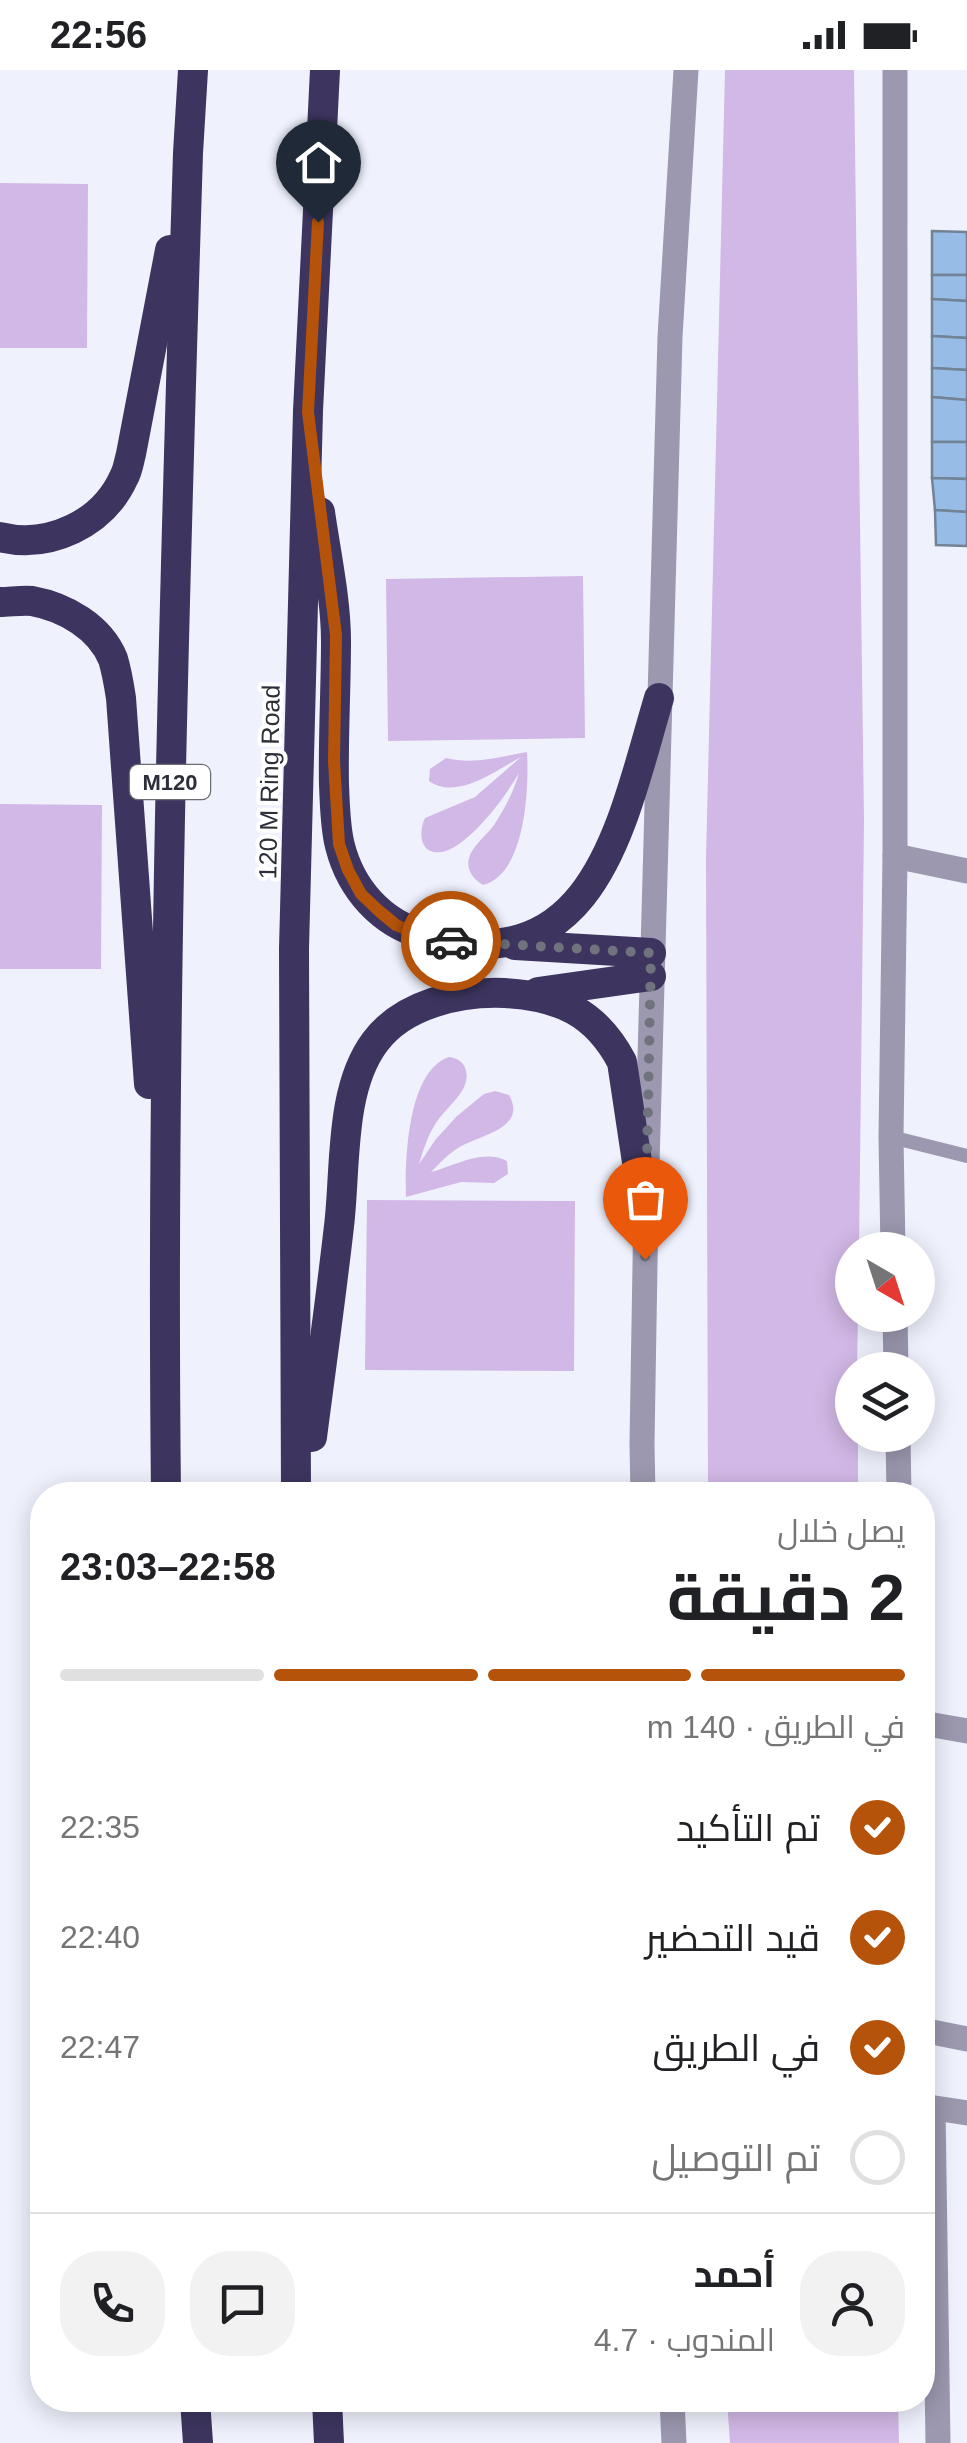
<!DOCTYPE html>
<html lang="ar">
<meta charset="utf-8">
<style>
:root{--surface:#fff;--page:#f2f2f2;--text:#202124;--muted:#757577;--line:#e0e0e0;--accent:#b45309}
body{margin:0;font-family:Helvetica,Cairo,sans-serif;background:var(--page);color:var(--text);direction:rtl;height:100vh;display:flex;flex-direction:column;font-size:38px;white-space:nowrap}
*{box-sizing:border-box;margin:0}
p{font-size:32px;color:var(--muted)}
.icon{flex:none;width:55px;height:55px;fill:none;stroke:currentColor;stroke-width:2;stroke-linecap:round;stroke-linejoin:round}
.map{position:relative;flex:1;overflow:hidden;direction:ltr}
.panel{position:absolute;left:30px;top:1412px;width:905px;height:930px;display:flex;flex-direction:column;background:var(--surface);border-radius:40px;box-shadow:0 5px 25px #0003;direction:rtl}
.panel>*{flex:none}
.needle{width:65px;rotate:141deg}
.buttons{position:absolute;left:835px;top:1162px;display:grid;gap:20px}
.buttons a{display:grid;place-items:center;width:100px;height:100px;border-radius:50%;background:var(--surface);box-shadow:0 5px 25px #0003;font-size:50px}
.pin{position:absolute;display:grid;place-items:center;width:85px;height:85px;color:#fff;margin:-102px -42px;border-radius:50% 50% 50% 0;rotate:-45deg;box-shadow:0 0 10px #0007}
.pin .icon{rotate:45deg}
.courier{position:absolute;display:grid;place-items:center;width:100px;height:100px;margin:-50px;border:8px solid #b45309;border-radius:50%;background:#fff;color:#222;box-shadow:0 2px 12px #0007}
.overview em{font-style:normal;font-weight:700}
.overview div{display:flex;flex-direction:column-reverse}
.overview{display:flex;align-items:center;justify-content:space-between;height:170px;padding:0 30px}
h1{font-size:65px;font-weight:700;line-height:75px}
.bar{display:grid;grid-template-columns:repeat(4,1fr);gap:15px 10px;align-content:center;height:120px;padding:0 30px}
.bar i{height:12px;border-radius:8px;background:var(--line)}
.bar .current{background:var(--accent)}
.bar p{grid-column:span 4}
.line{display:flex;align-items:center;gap:25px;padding:0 30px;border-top:2px solid var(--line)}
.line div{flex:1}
.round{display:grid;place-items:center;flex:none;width:105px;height:105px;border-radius:40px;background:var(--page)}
ol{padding:0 30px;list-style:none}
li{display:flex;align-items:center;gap:30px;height:110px}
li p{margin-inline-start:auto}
li .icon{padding:10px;border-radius:50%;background:var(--accent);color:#fff;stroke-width:4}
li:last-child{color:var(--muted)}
li i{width:55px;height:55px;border:5px solid var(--line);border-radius:50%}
.status{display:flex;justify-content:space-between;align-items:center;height:70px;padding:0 50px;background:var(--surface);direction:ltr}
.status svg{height:28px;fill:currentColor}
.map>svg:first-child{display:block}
.green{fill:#d2b8e6}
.building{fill:#97bce6;stroke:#728396;stroke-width:2.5}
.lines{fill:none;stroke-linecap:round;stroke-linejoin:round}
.service{stroke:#9b98af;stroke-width:14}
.minor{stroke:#9b98af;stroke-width:25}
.tertiary{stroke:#9b98af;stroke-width:25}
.motorway{stroke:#3d355f;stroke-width:30}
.done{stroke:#70737e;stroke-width:10;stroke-dasharray:0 18}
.route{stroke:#b45309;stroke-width:12}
.labels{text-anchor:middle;stroke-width:8;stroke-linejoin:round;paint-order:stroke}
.shield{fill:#fff;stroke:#6b6d74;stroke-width:2.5}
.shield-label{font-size:22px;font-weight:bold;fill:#2c2f39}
.street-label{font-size:25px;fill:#2c2f39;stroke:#fff}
</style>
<div class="status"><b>22:56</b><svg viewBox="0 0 49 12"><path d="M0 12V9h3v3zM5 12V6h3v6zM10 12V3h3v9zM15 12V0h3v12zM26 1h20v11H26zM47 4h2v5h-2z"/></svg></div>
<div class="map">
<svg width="967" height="2373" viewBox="0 0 967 2373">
<rect width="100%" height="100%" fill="#eff2fd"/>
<g class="green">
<polygon points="725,0 854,0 864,751 859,1180 852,1180 852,1245 858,1245 857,1300 852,1300 852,1365 858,1365 858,1425 708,1425 706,789"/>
<polygon points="0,113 88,114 87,278 0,278"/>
<polygon points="583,506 585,668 388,671 386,509"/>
<path d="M527,682C529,718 526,804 483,815C473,809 466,800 469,788C472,776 487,765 494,755C505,738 514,721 519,703C506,725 489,748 469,766C462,772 451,781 441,782C420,785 418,763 425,748L475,727L521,687C497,700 457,731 429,711L430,699L446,688C474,695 499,687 527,682Z"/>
<polygon points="0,734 102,735 101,899 0,899"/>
<path d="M449,987C469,989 471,1010 460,1024C452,1035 441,1044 434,1056C427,1068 423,1081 419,1094L436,1069L457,1046L484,1024L495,1021L509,1025C529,1060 475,1065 455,1080C446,1086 438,1095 431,1102C453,1096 484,1078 507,1091L508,1104L494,1113L461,1112L406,1127C405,1091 407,1001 449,987Z"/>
<polygon points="367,1130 575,1131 574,1301 365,1300"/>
<polygon points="727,2330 898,2330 899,2373 730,2373"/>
</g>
<g class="building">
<polygon points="932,161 967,162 967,205 932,205"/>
<polygon points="932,205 967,205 967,231 932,229"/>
<polygon points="932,229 967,231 967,268 932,266"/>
<polygon points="932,266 967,268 967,300 932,298"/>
<polygon points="932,298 967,300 967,330 932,327"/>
<polygon points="932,327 967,330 967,372 932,372"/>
<polygon points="932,372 967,372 967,409 932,408"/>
<polygon points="932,408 967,409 967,442 935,440"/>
<polygon points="935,440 967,442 967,476 936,475"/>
</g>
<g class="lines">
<polyline class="service" points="891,1067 967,1086"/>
<g class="minor">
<polyline points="895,786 967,801"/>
<polyline points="893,1180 891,1067 895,786 895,0"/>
<polyline points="895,1245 896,1300"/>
<polyline points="898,1365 899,1425"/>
<polyline points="922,1653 967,1661"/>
<polyline points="933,2038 938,2373"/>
</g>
<g class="tertiary">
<polyline points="647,1095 670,267 686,0"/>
<polyline points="643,1425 642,1374 646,1135"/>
<polyline points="922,1960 967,1969"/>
<polyline points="922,2036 967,2043"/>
<polyline points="672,2330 674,2373"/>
</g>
<g class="motorway">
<path d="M320,442C326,484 336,530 336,571C336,619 333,667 334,715C335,735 335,757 340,776C351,819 381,853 424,865C596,915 622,751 659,628"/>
<path d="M0,467C49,479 103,454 124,407C128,400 129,391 131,384L170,180"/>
<path d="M0,532C10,532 22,530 32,531C65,537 100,557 113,589C117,602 119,615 121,628L149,1014"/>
<polyline points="515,875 651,883"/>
<polyline points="538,922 651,906"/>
<path d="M312,1367C321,1297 331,1227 339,1156C346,1099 339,1020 375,972C403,934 460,921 505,923C559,926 596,942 622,992L646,1152"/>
<path d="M166,1425C161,978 174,530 188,83L193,0"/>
<polyline points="296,1425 294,879 308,341 325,0"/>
<polyline points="195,2330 198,2373"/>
<polyline points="327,2330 329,2373"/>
</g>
</g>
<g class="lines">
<polyline class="done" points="451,871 651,883 645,1189"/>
<polyline class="route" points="318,152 308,342 336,565 334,691 339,774 348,800 361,824 379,841 396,855 415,863 451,871"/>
</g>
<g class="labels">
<rect class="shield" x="130" y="695" width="80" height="34" rx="8"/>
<g class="shield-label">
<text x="170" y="720">M120</text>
</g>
<g class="street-label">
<text transform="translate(269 712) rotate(-89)" y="9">120 M Ring Road</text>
</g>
</g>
</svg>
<div class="buttons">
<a><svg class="needle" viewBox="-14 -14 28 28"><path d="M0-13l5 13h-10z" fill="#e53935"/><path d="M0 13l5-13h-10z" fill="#757577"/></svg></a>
<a><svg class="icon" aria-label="layers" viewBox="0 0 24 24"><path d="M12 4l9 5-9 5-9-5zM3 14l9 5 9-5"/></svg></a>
</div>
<div class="pin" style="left:645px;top:1189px;background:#ea580c"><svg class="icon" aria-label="bag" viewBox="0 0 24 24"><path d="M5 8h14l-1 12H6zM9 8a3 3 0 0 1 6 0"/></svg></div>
<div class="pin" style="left:318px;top:152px;background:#1f2937"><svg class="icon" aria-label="home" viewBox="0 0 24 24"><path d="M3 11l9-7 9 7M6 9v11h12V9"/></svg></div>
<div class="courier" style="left:451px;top:871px"><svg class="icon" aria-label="car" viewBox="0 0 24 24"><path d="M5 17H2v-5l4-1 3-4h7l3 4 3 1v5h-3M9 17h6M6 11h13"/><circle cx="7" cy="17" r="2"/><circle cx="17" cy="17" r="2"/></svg></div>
<section class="panel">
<div class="overview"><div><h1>2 دقيقة</h1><p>يصل خلال</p></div><em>22:58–23:03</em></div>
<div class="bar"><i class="current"></i><i class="current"></i><i class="current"></i><i></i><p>في الطريق · 140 m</p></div>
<ol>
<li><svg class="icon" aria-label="check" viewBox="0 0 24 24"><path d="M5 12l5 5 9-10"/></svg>تم التأكيد<p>22:35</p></li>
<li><svg class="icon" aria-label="check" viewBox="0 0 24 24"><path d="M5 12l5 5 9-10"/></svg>قيد التحضير<p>22:40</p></li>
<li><svg class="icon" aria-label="check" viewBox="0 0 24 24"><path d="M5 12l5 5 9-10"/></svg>في الطريق<p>22:47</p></li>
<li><i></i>تم التوصيل</li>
</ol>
<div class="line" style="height:180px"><a class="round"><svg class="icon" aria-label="person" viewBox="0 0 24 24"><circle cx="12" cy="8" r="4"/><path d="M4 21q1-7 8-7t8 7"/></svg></a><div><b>أحمد</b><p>المندوب · 4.7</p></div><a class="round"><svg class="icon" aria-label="chat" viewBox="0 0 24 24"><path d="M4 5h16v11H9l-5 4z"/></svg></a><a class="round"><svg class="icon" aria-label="phone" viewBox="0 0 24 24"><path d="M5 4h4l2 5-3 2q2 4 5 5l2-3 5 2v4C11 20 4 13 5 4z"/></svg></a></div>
</section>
</div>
